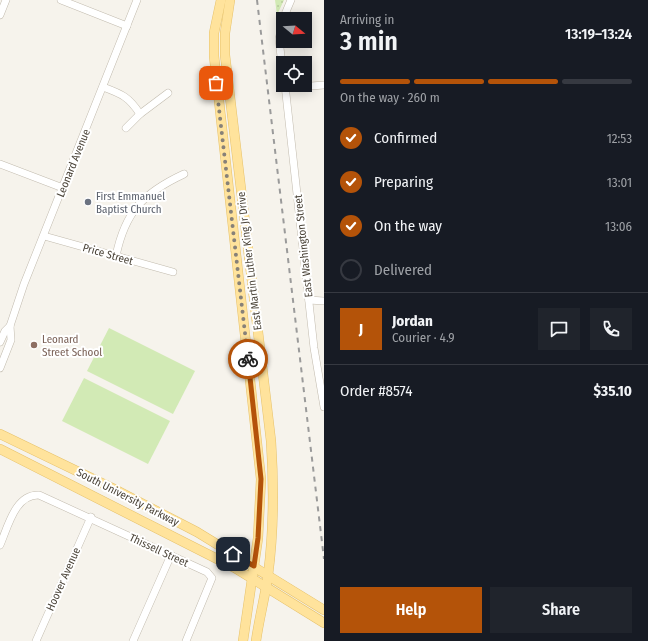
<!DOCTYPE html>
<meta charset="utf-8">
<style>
:root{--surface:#171b24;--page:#20242c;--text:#f1f3f6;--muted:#9ea1a6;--line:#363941;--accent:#b45309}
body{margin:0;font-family:"Fira Sans Condensed",sans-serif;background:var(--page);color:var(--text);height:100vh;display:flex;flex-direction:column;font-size:15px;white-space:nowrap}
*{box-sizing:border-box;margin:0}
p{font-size:13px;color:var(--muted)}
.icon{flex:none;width:22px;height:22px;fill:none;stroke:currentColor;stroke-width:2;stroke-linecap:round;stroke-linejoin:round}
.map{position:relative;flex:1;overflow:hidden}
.details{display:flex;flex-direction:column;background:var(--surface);width:324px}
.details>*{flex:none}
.needle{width:26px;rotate:108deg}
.controls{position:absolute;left:276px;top:12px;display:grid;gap:8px}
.controls a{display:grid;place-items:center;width:36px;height:36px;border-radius:0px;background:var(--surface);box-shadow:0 2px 10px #0003;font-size:20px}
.pin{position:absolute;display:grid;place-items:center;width:34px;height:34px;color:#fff;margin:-17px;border-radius:8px;box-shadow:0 2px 6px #0006}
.courier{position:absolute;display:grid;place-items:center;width:40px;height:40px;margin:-20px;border:3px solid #b45309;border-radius:50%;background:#fff;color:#222;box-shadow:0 1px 5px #0007}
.head em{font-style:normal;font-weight:600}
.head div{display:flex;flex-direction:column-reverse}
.head{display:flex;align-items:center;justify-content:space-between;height:68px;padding:0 16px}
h1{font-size:26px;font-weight:600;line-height:30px}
.bar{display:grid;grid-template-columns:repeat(4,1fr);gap:6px 4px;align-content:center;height:48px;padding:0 16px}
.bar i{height:5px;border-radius:3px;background:var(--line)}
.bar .current{background:var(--accent)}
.bar p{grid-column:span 4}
.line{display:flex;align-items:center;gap:10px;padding:0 16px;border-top:1px solid var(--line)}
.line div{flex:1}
.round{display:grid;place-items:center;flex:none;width:42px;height:42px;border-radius:0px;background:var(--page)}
ol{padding:0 16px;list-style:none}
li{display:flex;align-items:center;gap:12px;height:44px}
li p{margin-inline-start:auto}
li .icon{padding:4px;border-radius:50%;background:var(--accent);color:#fff;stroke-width:4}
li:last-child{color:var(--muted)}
li i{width:22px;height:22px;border:2px solid var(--line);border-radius:50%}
.cta{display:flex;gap:8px;margin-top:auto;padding:8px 16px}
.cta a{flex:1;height:46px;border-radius:0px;background:var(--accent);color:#fff;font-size:16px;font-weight:600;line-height:46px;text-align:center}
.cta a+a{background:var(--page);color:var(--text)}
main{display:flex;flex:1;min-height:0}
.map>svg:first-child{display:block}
.grass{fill:url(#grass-dots)}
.pitch{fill:#d2eab5}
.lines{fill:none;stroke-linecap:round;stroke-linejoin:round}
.minor-casing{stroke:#c2bbae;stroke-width:8}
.major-casing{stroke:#e6c16a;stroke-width:10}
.minor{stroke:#fff;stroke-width:7}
.major{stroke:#ffe39c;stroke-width:9}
.rail{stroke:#9a9a9a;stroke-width:2;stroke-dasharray:5 5;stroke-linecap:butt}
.done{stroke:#878178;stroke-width:4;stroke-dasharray:0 7.2}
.route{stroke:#b45309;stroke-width:5}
.worship-dot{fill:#6b7280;stroke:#fff;stroke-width:1.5}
.education-dot{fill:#8d6e63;stroke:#fff;stroke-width:1.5}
.labels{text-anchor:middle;stroke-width:4;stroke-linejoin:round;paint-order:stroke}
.street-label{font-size:11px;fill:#4b4439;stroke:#fff}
.worship-label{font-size:11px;fill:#5b616d;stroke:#fff;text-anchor:start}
.education-label{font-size:11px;fill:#785e54;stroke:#fff;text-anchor:start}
</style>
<main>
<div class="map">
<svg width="324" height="641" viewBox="0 0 324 641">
<defs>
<pattern id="grass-dots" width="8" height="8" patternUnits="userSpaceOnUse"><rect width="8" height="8" fill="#d2eab5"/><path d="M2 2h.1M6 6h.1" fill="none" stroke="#b6ca9c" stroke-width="1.8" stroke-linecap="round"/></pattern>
</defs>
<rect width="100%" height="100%" fill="#f6f3ec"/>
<polygon class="grass" points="275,0 284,0 277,15"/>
<g class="pitch">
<polygon points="109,328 195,371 173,414 87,371"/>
<polygon points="84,378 170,421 148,464 62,421"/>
</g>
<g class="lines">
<g class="minor-casing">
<g id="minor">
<polyline points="61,0 127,26"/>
<polyline points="0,15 6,0"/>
<polyline points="283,19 291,0"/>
<polyline points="283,20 279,39 283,74"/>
<polyline points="285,85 314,348 324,407"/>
<path d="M103,87C122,94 129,97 140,114"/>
<polyline points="285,88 324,85"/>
<polyline points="126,128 140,114 168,93"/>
<polyline points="0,164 63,188"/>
<polyline points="44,236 173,272"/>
<path d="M116,256C125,212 143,193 184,174"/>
<polyline points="309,300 324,301"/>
<polyline points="0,342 5,331 10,326"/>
<polyline points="0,368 11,340 10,326 24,284 137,0"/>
<path d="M0,545C8,527 15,494 39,495L207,572L212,578L186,641"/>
<polyline points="36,641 91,517"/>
<polyline points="133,641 171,555"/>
</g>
</g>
<g class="major-casing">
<g id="major">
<polyline points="221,0 214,33 214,56 261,479 258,538 243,641"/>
<path d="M230,0L225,33V55L271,441C274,486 274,530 268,575C265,597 259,619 256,641"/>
<polyline points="0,434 112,488 197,532 324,610"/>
<polyline points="0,449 235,568 324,623"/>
</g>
</g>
<use href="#minor" class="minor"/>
<use href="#major" class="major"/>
<polyline class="rail" points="257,0 324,559"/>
</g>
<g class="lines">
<polyline class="done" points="216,83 248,359"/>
<polyline class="route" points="233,554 254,566 258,538 261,479 248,359"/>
</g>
<circle class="worship-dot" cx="88" cy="202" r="4"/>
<circle class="education-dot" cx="34" cy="345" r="4"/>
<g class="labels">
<g class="street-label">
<text transform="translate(73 163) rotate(-68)" y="4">Leonard Avenue</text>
<text transform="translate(303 246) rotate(-96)" y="4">East Washington Street</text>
<text transform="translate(108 254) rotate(16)" y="4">Price Street</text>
<text transform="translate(249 261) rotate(-97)" y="4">East Martin Luther King Jr Drive</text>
<text transform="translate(128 497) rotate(27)" y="4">South University Parkway</text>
<text transform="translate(159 550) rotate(25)" y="4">Thissell Street</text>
<text transform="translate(63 579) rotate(-66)" y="4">Hoover Avenue</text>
</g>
<g class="worship-label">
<text x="96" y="200">First Emmanuel<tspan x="96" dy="13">Baptist Church</tspan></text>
</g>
<g class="education-label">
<text x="42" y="343">Leonard<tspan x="42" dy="13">Street School</tspan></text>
</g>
</g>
</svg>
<div class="controls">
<a><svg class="needle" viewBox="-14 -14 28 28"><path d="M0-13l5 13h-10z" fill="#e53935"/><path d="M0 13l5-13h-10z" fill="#9ea1a6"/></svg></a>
<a><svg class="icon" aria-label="locate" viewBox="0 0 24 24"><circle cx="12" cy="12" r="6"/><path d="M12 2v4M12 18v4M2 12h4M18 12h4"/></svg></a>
</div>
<div class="pin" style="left:216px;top:83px;background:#ea580c"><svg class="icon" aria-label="bag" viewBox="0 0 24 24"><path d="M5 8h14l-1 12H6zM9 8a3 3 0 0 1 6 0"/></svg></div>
<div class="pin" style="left:233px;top:554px;background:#1f2937"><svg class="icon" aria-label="home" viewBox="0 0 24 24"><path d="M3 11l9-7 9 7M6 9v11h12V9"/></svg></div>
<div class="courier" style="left:248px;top:359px"><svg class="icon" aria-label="bike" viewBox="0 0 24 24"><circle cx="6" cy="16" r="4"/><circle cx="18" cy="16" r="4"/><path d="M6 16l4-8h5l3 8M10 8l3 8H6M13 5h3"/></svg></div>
</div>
<section class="details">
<div class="head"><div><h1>3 min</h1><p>Arriving in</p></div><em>13:19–13:24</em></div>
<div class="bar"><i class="current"></i><i class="current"></i><i class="current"></i><i></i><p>On the way · 260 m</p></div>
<ol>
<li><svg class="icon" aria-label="check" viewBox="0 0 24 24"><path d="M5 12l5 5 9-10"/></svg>Confirmed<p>12:53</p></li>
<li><svg class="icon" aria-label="check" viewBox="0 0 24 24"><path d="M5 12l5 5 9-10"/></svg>Preparing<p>13:01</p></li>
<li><svg class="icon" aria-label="check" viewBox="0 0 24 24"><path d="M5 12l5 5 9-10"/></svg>On the way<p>13:06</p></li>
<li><i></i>Delivered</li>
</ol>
<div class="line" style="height:72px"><b class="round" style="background:var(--accent);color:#fff">J</b><div><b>Jordan</b><p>Courier · 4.9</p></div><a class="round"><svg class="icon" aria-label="chat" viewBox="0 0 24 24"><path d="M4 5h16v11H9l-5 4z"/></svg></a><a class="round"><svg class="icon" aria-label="phone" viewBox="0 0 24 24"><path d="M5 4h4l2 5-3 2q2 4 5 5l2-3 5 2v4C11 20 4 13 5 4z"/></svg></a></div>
<div class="line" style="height:52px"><div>Order #8574</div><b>$35.10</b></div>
<div class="cta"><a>Help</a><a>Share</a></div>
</section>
</main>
